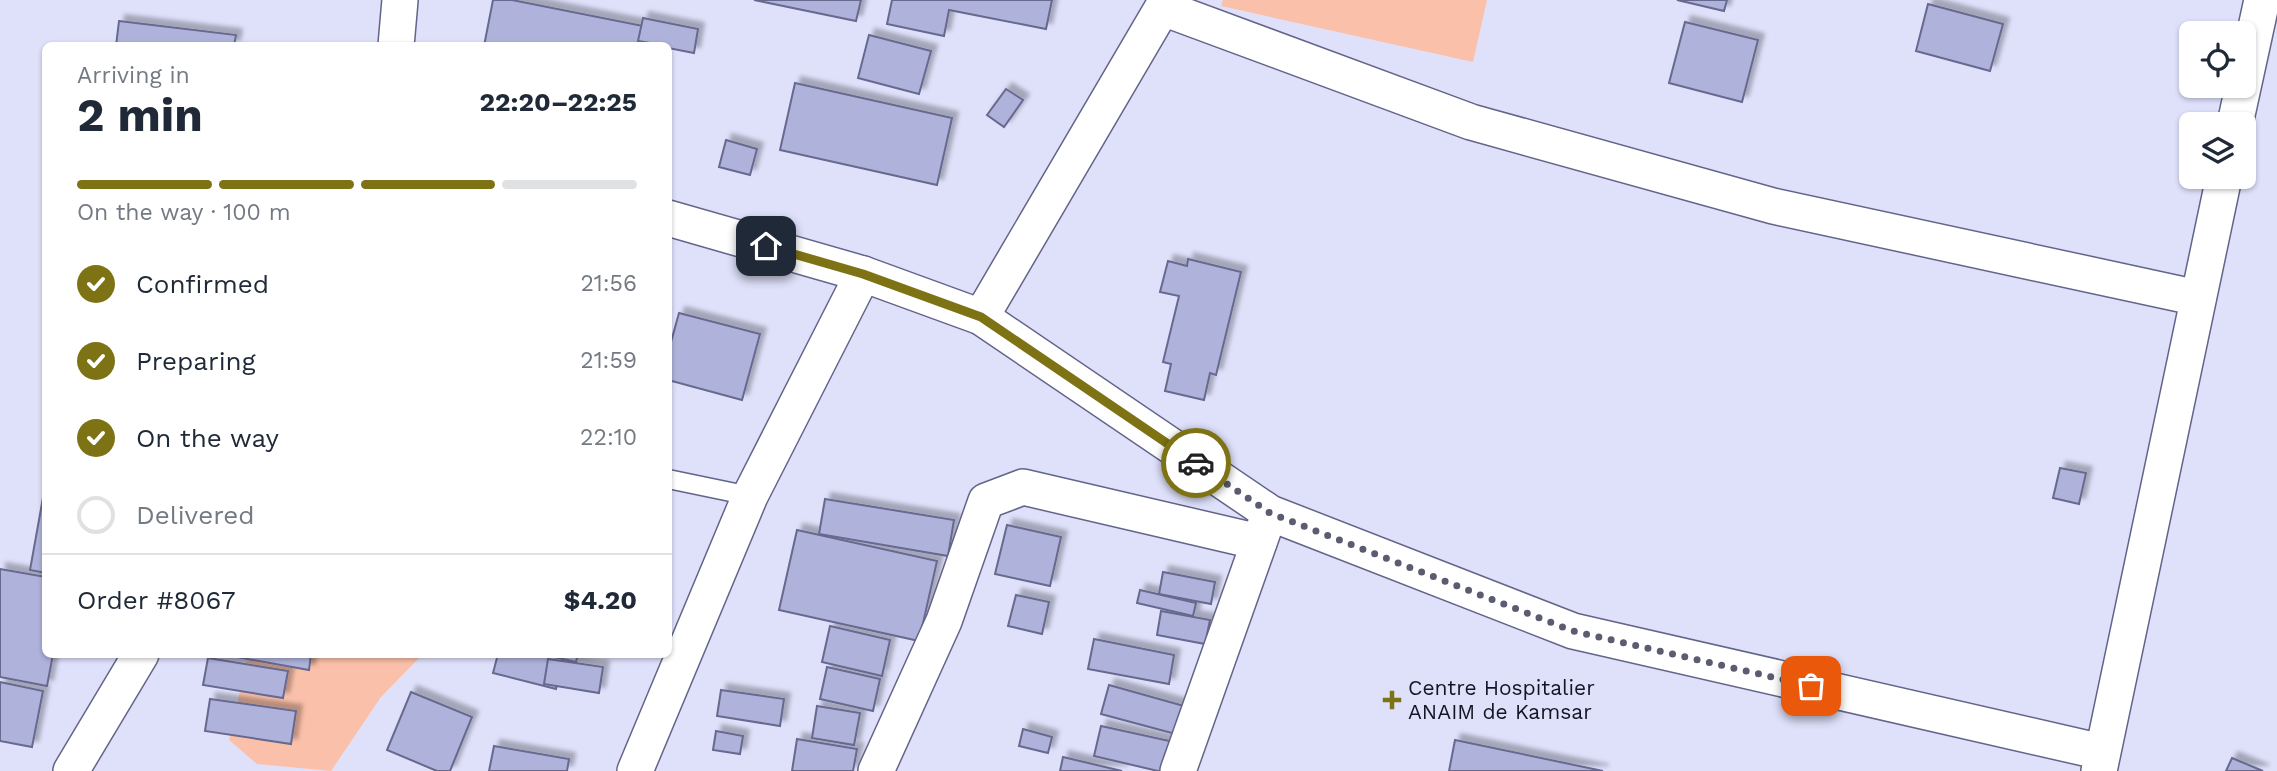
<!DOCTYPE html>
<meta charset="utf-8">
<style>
:root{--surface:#fff;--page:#f6f6f7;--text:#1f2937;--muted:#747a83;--line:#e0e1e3;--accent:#7e7314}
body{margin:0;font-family:"Work Sans",sans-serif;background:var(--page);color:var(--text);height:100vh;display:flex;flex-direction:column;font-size:26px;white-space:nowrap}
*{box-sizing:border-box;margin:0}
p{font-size:23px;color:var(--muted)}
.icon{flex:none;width:38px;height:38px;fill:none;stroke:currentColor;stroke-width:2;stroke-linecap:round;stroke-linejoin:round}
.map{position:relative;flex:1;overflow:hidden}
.drawer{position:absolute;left:42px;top:42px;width:630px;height:616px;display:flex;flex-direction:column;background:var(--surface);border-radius:10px;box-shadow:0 2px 5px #0004}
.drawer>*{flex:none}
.fabs{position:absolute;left:2179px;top:21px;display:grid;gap:14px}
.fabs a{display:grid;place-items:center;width:77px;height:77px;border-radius:10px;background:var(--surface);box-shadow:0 2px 5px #0004;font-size:35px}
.pin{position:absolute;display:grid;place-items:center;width:60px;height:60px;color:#fff;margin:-30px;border-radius:14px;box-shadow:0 4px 10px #0006}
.courier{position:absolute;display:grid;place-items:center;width:70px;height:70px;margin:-35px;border:5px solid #7e7314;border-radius:50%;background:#fff;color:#222;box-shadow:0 2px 9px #0007}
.head em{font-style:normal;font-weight:700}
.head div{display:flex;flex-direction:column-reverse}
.head{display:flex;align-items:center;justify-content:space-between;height:119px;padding:0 35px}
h1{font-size:46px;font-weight:700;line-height:52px}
.bar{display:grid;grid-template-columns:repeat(4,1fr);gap:10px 7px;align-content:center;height:84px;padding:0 35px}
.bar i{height:9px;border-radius:5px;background:var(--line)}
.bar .current{background:var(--accent)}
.bar p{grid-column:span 4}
.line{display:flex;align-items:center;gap:18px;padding:0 35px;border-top:2px solid var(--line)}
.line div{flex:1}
ol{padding:0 35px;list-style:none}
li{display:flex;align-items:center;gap:21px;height:77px}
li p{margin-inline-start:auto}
li .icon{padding:7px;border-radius:50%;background:var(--accent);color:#fff;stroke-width:4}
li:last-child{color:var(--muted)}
li i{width:38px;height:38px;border:4px solid var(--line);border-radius:50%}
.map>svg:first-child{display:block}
.green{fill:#fbc0a9}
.building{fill:#afb2db;stroke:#67698e;stroke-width:2;filter:url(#shadow)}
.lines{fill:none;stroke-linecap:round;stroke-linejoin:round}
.service-casing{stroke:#626489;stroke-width:21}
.minor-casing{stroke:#626489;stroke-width:38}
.service{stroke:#fff;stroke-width:18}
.minor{stroke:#fff;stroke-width:35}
.done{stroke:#5b5c6f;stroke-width:7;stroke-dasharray:0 12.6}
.route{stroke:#7e7314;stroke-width:9}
.poi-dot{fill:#7e7314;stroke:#dfe1fb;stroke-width:2.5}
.labels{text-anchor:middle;stroke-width:7;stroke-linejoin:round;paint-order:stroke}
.poi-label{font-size:21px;fill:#141524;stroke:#dfe1fb;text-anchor:start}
</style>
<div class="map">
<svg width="2277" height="771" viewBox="0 0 2277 771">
<defs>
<filter id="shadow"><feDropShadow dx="6" dy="-6" stdDeviation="2" flood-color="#0004"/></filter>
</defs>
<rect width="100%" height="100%" fill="#dfe1fb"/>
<g class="green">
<polygon points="1223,0 1487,0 1473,62 1221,6"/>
<polygon points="248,655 422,655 381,697 331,771 257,764 229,740"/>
</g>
<g class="building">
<polygon points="493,0 512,0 648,27 644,46 484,46"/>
<polygon points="754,0 861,0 856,21"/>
<polygon points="892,0 1052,0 1046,29 949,10 944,36 887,24"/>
<polygon points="1677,0 1727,0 1724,11"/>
<polygon points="1928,4 2003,24 1990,71 1916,51"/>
<polygon points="643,18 698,29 694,53 668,48 668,46 638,41"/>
<polygon points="119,21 236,35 234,46 116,46"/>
<polygon points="1685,22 1758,40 1742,102 1669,83"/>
<polygon points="869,35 931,51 919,94 858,78"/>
<polygon points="795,83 952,118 937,185 780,150"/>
<polygon points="1006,89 1023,100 1004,127 987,115"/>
<polygon points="726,140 757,149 750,175 719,167"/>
<polygon points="1188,259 1241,272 1216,375 1210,373 1204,400 1165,391 1171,364 1163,362 1179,296 1160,292 1168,261 1187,266"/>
<polygon points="679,313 760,334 742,400 668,380 668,353"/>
<polygon points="2060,468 2086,473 2079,504 2053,498"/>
<polygon points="46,481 46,573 30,570"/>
<polygon points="825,499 954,520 948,556 819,534"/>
<polygon points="1007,525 1061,537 1050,586 995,574"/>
<polygon points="797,530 937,561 919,641 779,610"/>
<polygon points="0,569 46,577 46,654 53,654 47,686 0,677"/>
<polygon points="1163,572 1215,582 1211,604 1159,594"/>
<polygon points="1140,590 1196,603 1193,616 1137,603"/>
<polygon points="1016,595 1049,602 1042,634 1008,626"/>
<polygon points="1161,611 1210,620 1205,644 1157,635"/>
<polygon points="830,626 890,640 882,676 822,662"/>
<polygon points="1094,639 1174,655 1169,684 1088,669"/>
<polygon points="220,654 311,654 309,670"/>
<polygon points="498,654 564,654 556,689 493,673"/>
<polygon points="541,654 578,654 576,662"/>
<polygon points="208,658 288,671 283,698 203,685"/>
<polygon points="548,659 603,667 599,693 544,684"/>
<polygon points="827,667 880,679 873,711 820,699"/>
<polygon points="0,682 43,691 32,747 0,741"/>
<polygon points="1109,685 1191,708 1183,736 1101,714"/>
<polygon points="721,690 784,699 780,726 717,716"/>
<polygon points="411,692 472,717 450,771 437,771 387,750"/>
<polygon points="210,699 296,711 291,744 205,731"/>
<polygon points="817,706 860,713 854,745 812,738"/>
<polygon points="1101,726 1174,742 1168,771 1158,771 1094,756"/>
<polygon points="1023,729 1052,737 1048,753 1019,746"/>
<polygon points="716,731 743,736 740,754 713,750"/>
<polygon points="797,739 857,749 853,771 792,771"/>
<polygon points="1455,740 1603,771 1449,771"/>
<polygon points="494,746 569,759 567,771 489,771"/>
<polygon points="1063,757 1122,771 1060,771"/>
<polygon points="2232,758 2263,771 2226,771"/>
</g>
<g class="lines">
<g class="service-casing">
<polyline id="service" points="668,479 750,496"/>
</g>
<g class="minor-casing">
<g id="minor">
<polyline points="1163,8 1471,122 1773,206 2198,298"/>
<polyline points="396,46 400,0"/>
<polyline points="2235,124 2262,0"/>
<polyline points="668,218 863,274 981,317 1270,513 1573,631 2102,752"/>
<polyline points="981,317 1167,0"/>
<polyline points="71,771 141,654"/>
<polyline points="635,771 750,496 863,274"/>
<polyline points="876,771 944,621 986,501 1023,487 1259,542"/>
<polyline points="1178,771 1267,520"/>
<polyline points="2099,771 2224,177"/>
</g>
</g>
<use href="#service" class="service"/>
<use href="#minor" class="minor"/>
</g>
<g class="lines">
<polyline class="done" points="1196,463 1270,513 1573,631 1811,686"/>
<polyline class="route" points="766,246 863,274 981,317 1196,463"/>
</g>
<path class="poi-dot" d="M1388.5 689.5h7v7h7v7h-7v7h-7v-7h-7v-7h7z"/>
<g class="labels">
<g class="poi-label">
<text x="1408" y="695">Centre Hospitalier<tspan x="1408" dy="24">ANAIM de Kamsar</tspan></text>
</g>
</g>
</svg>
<div class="fabs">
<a><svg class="icon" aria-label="locate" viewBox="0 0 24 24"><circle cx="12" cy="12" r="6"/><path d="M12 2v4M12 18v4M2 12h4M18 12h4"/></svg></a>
<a><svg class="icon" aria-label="layers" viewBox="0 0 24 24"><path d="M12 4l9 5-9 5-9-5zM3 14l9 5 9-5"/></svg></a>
</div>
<div class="pin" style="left:1811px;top:686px;background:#ea580c"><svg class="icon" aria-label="bag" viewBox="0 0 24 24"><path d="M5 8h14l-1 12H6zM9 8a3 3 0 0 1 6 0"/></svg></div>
<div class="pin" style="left:766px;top:246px;background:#1f2937"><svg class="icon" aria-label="home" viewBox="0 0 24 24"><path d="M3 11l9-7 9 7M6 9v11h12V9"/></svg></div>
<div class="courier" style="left:1196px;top:463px"><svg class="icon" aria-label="car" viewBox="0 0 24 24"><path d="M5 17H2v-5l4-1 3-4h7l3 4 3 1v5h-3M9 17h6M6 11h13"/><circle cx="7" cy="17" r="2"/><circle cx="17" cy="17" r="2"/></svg></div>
<section class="drawer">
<div class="head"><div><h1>2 min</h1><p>Arriving in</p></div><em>22:20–22:25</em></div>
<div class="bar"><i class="current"></i><i class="current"></i><i class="current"></i><i></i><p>On the way · 100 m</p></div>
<ol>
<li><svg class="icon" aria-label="check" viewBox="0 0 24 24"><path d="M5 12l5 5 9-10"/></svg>Confirmed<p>21:56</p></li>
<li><svg class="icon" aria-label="check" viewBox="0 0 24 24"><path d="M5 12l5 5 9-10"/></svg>Preparing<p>21:59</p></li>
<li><svg class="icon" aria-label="check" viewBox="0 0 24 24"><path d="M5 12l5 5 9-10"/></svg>On the way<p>22:10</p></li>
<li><i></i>Delivered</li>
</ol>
<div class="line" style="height:91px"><div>Order #8067</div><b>$4.20</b></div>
</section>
</div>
